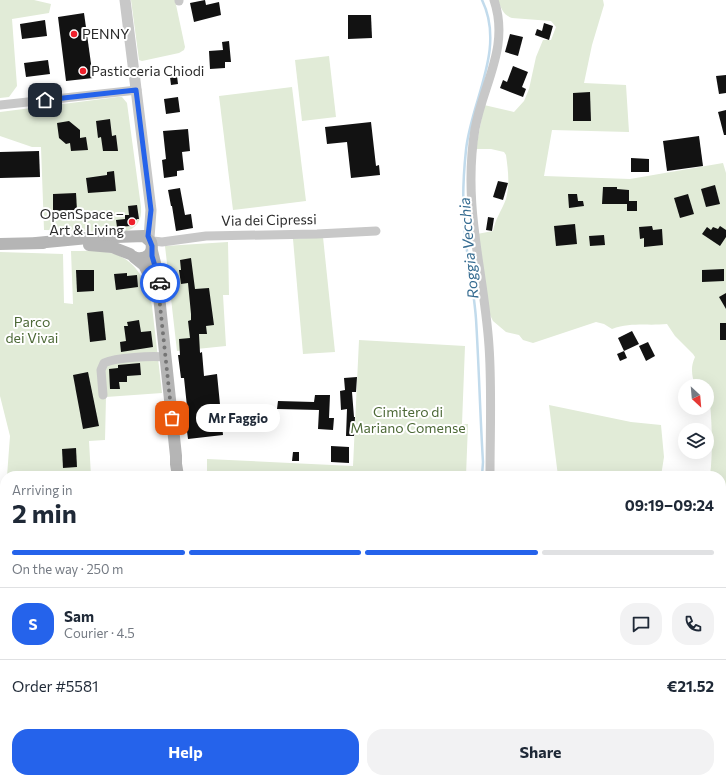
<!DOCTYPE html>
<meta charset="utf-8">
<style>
:root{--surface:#fff;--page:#f2f2f3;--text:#1f2937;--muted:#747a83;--line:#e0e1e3;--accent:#2563eb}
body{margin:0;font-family:Commissioner,sans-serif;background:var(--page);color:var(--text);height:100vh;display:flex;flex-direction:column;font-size:15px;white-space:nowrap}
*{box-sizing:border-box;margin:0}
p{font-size:13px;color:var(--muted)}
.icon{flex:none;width:22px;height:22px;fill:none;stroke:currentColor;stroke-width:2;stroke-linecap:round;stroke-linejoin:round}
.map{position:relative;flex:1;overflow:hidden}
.drawer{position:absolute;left:0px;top:471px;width:726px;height:312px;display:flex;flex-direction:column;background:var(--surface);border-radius:16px 16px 0 0;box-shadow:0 4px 16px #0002}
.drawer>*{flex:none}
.needle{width:26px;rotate:154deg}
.buttons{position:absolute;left:678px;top:379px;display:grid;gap:8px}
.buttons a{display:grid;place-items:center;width:36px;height:36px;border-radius:50%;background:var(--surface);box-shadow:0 4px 16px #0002;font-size:20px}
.pin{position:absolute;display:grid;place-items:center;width:34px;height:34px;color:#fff;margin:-17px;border-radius:8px;box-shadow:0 2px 6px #0006}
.courier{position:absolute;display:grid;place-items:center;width:40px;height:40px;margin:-20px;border:3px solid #2563eb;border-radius:50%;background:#fff;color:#222;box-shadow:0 1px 5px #0007}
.bubble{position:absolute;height:28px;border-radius:14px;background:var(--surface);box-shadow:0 4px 16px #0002;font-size:13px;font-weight:700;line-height:28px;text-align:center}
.headline em{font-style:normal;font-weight:700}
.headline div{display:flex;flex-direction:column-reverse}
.headline{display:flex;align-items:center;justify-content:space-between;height:68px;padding:0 12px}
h1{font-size:26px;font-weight:700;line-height:30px}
.bar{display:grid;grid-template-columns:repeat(4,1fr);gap:6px 4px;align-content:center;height:48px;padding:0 12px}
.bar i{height:5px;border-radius:3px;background:var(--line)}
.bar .active{background:var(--accent)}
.bar p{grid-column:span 4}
.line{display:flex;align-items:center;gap:10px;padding:0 12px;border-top:1px solid var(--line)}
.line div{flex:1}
.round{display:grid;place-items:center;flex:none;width:42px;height:42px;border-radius:16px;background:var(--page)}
.cta{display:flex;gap:8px;margin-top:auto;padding:8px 12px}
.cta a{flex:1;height:46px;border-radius:16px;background:var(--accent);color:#fff;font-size:16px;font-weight:700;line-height:46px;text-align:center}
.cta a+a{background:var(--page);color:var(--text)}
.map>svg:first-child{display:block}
.green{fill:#e1ebd7}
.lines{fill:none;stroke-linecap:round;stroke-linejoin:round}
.stream{stroke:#c2dbec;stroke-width:2.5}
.building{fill:#121212}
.minor{stroke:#c8c8c8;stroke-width:9}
.tertiary{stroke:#c8c8c8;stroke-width:11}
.secondary{stroke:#b5b5b5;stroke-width:12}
.done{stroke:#757575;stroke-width:4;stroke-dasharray:0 7.2}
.route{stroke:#2563eb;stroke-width:5}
.poi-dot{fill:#ef212c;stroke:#fff;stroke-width:1.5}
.labels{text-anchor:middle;stroke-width:4;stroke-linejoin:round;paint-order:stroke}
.poi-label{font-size:14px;fill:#2b2b2b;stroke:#fff;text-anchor:start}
.street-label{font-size:14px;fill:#2b2b2b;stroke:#fff}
.park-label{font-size:14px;fill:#4d6937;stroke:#fff}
.water-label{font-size:15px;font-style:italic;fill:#366c91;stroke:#fff}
</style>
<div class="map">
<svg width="726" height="783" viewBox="0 0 726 783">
<rect width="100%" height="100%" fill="#fff"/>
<g class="green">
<polygon points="0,0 34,0 51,4 49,13 12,19 17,86 9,97 0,98"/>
<polygon points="131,0 175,0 185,47 184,50 179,53 142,61 139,60"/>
<path d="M498,0H603L604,5L592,45L584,83L626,85L629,132L552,130L544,176L630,179L723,163L726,173V512L721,511V476H710C713,451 712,427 710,402L707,401V386H695C692,375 690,368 695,357L693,354L675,336L667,324C647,326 632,322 612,329L604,324L596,322L533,343L523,340L519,335L506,332L493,321L489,313L477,234L493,231C495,219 502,210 506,199C510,184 508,170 506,155L504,152L491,149H476L484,105L514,112L524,101L529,89L536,57L543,40H551L556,27L551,21L512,18C503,15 501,8 498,0Z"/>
<polygon points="329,56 336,117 302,121 295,60"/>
<polygon points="292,87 306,201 233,210 219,96"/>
<path d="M118,97H122L127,103L141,207C142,221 137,228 124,232L44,230L41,147H32L0,136V112Z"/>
<polygon points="323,237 335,352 303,354 293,239"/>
<polygon points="228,242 229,295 223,295 226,346 177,351 165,246"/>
<path d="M71,251C83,251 94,250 105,252C134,255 147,281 152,306L162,393L106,397L105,440L89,441L91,476H7L10,436L0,396V252L63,254L64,303L73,304Z"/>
<polygon points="359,340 465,346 462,424 468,424 466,476 202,476 201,473 207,473 207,459 353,466"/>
<polygon points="549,405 631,422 661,425 664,457 661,476 558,476"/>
<polygon points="5,513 5,731 3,731 3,740 0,740 0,518 5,518"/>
<polygon points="726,541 726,576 721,580 721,544"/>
<polygon points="721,583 726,585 726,719 721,709"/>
<polygon points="0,756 5,757 5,778 93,778 93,783 0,783"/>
<polygon points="230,778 334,778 326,783 231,783"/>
<polygon points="359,778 393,778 394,783 362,783"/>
</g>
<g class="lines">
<path class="stream" d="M482,476L483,462C480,414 479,367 476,319C474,291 468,263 465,235C462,207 463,178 466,150C471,101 506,49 482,0"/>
</g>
<g class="building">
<polygon points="205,0 206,5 219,2 221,15 194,22 190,3"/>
<polygon points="84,13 93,78 66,81 58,17"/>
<polygon points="348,15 371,15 372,38 348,39"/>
<polygon points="45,20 47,36 22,39 20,24"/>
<polygon points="544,23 553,26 549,40 535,35 537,29 542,31"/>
<polygon points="510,34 523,37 518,56 505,52"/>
<polygon points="229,41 231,62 225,62 225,68 210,69 209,51 223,50 222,42"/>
<polygon points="48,60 50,74 26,77 24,63"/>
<polygon points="513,66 528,72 522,87 526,89 523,97 500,88 503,80 507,82"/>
<polygon points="726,75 726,93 719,94 716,76"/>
<polygon points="177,76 178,84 171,85 170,77"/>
<polygon points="590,92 591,121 573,121 573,93"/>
<polygon points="178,97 180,112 166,114 164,99"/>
<polygon points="726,110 726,135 724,135 718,112"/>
<polygon points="110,119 112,136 116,135 118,151 103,151 101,137 98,138 96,121"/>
<polygon points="69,121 80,130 80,138 86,137 88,150 71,151 70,143 66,144 59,138 57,123"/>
<polygon points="371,122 376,166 379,165 380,175 351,178 347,142 327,144 325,127"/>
<polygon points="188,129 190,151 182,152 184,170 177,171 177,176 164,178 162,160 166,159 163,131"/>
<polygon points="699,136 703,166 667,171 663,141"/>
<polygon points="39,151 40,177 0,178 0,152"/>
<polygon points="631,158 649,159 649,172 631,172"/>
<polygon points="114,171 116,191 88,193 86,178 107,175 107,172"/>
<polygon points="498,181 508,183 503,200 493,197"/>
<polygon points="715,185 720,204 706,207 701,189"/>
<polygon points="603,187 617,187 617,189 629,190 629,201 637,201 637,211 627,211 627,204 602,204"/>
<polygon points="180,188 185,215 191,214 193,228 176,231 172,206 171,206 168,190"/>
<polygon points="76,193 77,210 53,211 53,194"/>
<polygon points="568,194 577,194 578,201 583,201 584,206 569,208"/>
<polygon points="688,194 694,214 680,218 674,198"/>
<polygon points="137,205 139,219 137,219 131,226 117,227 116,220 125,219 125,215 129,215 128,206"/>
<polygon points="488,217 494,218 492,231 486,230"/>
<polygon points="575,224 577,244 556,246 554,226"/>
<polygon points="652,226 653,230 662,229 663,245 644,247 644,238 640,239 639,227"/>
<polygon points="720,226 726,230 726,237 720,246 702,234 707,227 711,230 713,227 718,229"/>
<polygon points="604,235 605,245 590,246 589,236"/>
<polygon points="191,258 195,289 209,288 214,325 206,326 207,334 199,334 200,353 202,352 204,376 217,374 223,435 188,439 185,416 188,416 184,378 181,378 178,355 180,355 179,339 190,338 188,321 191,320 191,314 188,283 181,284 179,270 181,270 180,260"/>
<polygon points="724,269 724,281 702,282 702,270"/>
<polygon points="76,270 94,270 94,291 77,292"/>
<polygon points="127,273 127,276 137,275 138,287 116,290 114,274"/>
<polygon points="726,293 726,309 719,297"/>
<polygon points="103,311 106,340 90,342 87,313"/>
<polygon points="139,320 141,332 151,331 153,347 121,352 120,342 126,341 124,326 128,326 127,322"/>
<rect x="720" y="323" width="6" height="17"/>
<polygon points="632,331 639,344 624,351 618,338"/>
<polygon points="648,342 655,356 646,361 639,346"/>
<polygon points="624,351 627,358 620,361 617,354"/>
<polygon points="140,363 141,375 127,376 127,382 119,382 120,389 110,389 109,369 118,368 118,365"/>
<polygon points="88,372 99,426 83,429 73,375"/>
<polygon points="357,377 356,392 352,392 354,417 355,417 354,436 346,436 347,409 341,410 340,391 345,390 344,378"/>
<polygon points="315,395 330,395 329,418 334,418 333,430 318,429 319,410 277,409 278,401 314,402"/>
<polygon points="331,446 349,447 349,463 331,462"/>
<polygon points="76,448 77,467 63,468 62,449"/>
<polygon points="293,452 299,452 299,461 292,461"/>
</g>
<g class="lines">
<g class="minor">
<polyline points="179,0 179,1"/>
<polyline points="0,105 137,90"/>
<polyline points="149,238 153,241 162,242 206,236 317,234 376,231"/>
<path d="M103,395L101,370L104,363C117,357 151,356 166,357"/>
<path d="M490,476C490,433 492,389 489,346C484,271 462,206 475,129C483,84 510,47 494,0"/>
<polyline points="0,518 5,518"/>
<polyline points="721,763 726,761"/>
<polyline points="218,778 218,783"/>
<polyline points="705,778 707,783"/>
<polyline points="97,783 97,778"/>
<polyline points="667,783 680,778"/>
</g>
<g class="tertiary">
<polyline points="125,0 151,210 149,238"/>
<polyline points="721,542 726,538"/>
</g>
<g class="secondary">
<path d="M36,243L88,238L144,236L151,242C154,252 148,260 136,258"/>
<polyline points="0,244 43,243"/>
<polyline points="89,245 112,247 130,254"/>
<polyline points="152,251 159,279 159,296 176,456 176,464 178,476"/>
<polyline points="134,257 144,265 156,288"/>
<polyline points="416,778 417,783"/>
</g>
</g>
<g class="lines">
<polyline class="done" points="160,283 159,296 172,418"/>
<polyline class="route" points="45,100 136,90 151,210 148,236 152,246 152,256 160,283"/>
</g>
<g class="poi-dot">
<circle cx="74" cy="34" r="4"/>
<circle cx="83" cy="71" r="4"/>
<circle cx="132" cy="222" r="4"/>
</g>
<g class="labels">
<g class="poi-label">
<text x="82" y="39">PENNY</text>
<text x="91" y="76">Pasticceria Chiodi</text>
<text x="124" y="219" text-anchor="end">OpenSpace –<tspan x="124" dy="16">Art &amp; Living</tspan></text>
</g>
<g class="street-label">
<text transform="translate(269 220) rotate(-1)" y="5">Via dei Cipressi</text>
</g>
<g class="park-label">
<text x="32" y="327">Parco<tspan x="32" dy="16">dei Vivai</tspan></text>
<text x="408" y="417">Cimitero di<tspan x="408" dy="16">Mariano Comense</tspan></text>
</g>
<g class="water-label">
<text transform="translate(469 248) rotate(-95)" y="5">Roggia Vecchia</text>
</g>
</g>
</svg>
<div class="buttons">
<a><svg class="needle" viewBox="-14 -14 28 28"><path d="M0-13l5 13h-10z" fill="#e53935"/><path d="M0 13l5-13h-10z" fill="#747a83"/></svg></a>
<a><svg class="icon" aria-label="layers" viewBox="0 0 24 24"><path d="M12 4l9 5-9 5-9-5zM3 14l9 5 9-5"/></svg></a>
</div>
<div class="pin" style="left:172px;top:418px;background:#ea580c"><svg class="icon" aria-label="bag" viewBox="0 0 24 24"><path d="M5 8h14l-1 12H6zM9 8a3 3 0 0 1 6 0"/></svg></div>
<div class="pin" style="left:45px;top:100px;background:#1f2937"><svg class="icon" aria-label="home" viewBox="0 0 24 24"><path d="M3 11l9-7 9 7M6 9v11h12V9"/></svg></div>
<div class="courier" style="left:160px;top:283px"><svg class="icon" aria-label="car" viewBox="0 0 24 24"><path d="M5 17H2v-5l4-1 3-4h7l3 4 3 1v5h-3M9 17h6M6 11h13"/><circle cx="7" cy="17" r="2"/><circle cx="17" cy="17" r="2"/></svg></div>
<div class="bubble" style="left:196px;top:404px;width:84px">Mr Faggio</div>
<section class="drawer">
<div class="headline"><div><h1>2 min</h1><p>Arriving in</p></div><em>09:19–09:24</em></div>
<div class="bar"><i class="active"></i><i class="active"></i><i class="active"></i><i></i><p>On the way · 250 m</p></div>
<div class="line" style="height:72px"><b class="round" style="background:var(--accent);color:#fff">S</b><div><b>Sam</b><p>Courier · 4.5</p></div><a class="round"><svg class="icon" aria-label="chat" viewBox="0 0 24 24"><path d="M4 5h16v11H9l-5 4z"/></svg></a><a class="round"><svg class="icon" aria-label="phone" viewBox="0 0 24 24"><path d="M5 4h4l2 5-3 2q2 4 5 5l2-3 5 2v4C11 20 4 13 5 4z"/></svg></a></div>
<div class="line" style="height:52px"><div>Order #5581</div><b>€21.52</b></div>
<div class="cta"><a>Help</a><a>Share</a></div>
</section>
</div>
